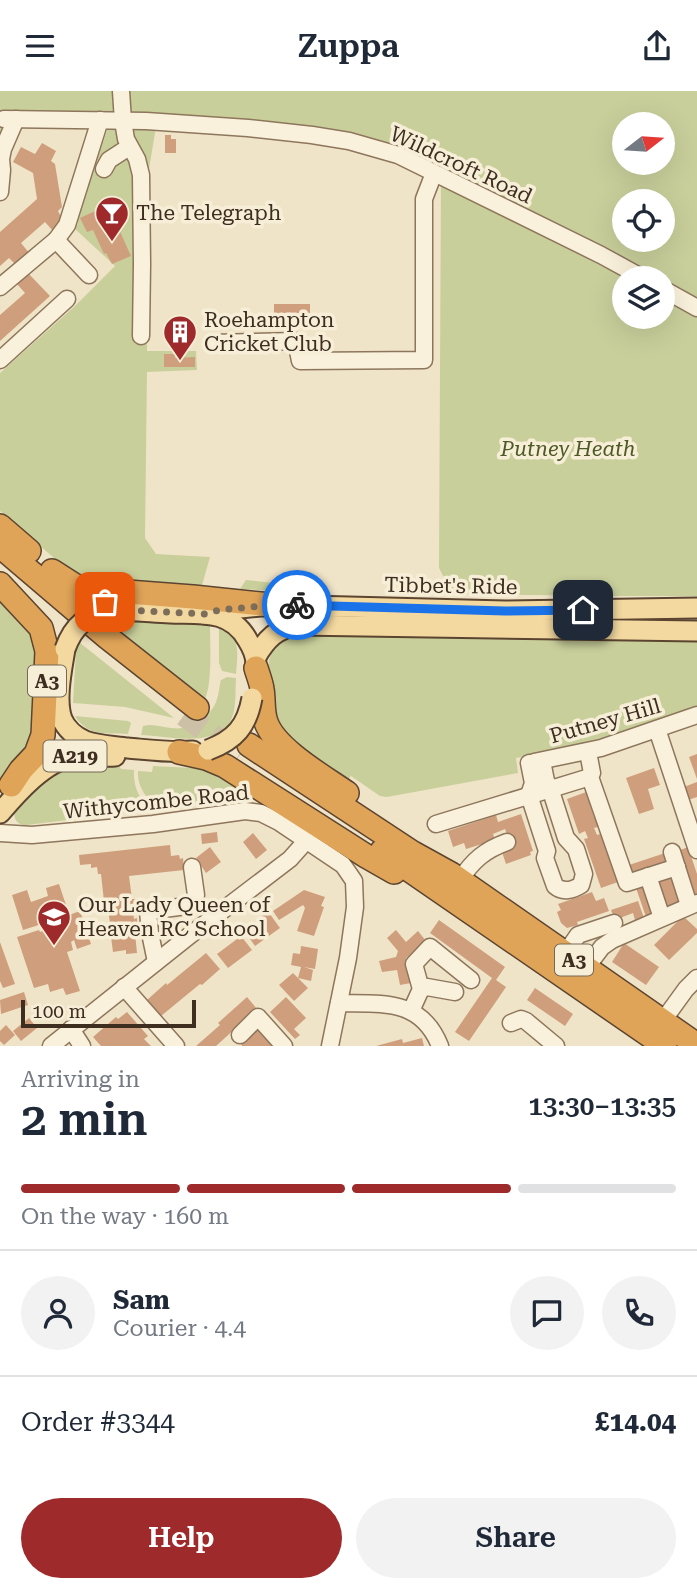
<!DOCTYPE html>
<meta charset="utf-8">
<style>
:root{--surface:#fff;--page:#f2f2f3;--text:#1f2937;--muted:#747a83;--line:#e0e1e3;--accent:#9e2a2b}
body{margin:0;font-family:"Roboto Serif",serif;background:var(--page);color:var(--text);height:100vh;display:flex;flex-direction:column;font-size:26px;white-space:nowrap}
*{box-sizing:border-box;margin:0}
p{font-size:23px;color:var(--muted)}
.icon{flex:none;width:38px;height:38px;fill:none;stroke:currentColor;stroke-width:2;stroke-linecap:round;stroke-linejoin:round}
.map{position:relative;height:955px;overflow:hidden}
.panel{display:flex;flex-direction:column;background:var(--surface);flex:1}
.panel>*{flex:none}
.needle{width:46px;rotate:73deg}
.controls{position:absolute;left:612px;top:21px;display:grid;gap:14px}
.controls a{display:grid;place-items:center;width:63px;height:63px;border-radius:50%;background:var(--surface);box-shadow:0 7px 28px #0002;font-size:35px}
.scale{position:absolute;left:21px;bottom:18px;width:175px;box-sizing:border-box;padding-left:7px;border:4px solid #3d2e20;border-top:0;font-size:19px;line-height:24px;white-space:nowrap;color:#3d2e20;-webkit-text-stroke:5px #f7eed8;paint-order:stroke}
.pin{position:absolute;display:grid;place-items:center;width:60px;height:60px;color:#fff;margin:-30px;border-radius:14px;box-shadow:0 4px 10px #0006}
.courier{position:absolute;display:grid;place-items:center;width:70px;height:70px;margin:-35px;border:5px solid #1a73e8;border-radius:50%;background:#fff;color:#222;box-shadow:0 2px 9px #0007}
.overview em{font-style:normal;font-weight:600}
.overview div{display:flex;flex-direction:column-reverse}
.overview{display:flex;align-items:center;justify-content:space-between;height:119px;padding:0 21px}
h1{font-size:46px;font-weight:600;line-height:52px}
.bar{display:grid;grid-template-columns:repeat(4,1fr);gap:10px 7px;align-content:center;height:84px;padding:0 21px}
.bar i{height:9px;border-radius:5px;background:var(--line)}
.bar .on{background:var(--accent)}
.bar p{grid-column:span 4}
.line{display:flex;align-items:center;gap:18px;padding:0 21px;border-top:2px solid var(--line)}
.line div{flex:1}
.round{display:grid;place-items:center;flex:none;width:74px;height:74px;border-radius:37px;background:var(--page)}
.button{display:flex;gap:14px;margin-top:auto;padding:14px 21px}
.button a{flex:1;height:80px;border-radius:42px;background:var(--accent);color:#fff;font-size:28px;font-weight:600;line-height:80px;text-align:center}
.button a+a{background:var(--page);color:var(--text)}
header{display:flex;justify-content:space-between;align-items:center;height:91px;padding:0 21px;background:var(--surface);font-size:32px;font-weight:600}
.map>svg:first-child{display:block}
.green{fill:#c9cf9b;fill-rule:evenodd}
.building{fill:#cf9f7d}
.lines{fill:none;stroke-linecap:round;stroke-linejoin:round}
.highway-tunnel{stroke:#ccc0a6;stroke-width:23;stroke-dasharray:23 11;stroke-linecap:butt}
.minor-casing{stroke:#8d765c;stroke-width:19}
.major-casing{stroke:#5b4430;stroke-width:23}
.highway-casing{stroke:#5b4430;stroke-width:26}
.minor{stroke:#faf1dc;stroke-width:16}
.major{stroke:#f3d9a0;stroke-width:19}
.highway{stroke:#e0a458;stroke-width:23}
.major-bridge-casing{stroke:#5b4430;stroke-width:23;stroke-linecap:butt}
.major-bridge{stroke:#f3d9a0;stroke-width:19}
.done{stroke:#7c6e5b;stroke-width:7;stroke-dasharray:0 12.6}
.route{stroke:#1a73e8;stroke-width:9}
.labels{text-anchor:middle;stroke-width:7;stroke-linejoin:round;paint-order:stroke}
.shield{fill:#f7eed8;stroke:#756857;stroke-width:2}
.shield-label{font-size:19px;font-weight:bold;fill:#3d2e20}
.street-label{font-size:21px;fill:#3d2e20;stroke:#f7eed8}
.poi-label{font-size:21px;fill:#3d2e20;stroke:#f7eed8;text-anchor:start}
.park-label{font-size:21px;font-style:italic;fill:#4d5a26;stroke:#f7eed8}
</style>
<header><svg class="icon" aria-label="menu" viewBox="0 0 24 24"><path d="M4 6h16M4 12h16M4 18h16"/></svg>Zuppa<svg class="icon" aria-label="share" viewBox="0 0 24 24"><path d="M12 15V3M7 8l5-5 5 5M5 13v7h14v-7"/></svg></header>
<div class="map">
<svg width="697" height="955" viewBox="0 0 697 955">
<rect width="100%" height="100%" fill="#f0e4c8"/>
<g class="green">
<path d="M0,0H697V505H618L452,503L439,477L441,78L370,47L335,39L158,24L148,84L147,260H196L197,279L147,281L145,447L156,463L210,466L201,498L77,487L0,420V282L75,215L115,175L74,137L78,133L77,126L108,37L90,36L7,35V42H0ZM625,33H663V72H625ZM625,110H663V149H625ZM625,187H663V226H625Z"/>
<polygon points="246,489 292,494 295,501 240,498"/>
<polygon points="0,500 37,538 41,637 14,676 0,692"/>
<path d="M108,528H121L210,534C210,553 213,597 203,612L101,531Z"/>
<path d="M219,535C241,546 238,562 236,583L222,580L219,572Z"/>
<polygon points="293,543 697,549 697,616 560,660 516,667 518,682 387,706 380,705 351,685 345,692 285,651 267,609 269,569 273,558 281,548"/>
<polygon points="79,551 174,627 125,616 73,612 76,559"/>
<path d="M227,586L236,587C235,601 237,619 230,631C215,657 166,645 141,644L143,635C153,632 161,636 171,637C189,640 209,628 216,611C219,604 219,596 221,589Z"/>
<path d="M75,625L128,630L131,632L128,643C106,642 88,646 75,625Z"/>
<path d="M68,669L118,673L121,678L134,679C133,696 139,706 149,719L27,734C15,734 14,727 14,717Z"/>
<path d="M153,675L212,678L263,705L157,717C146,706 137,696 138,680L152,681Z"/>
</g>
<g class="building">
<polygon points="165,44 171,44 171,48 176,48 176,62 165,62"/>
<polygon points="42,52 56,60 51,70 55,73 62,116 58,120 63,130 53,140 45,131 21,152 30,163 17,175 9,167 0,175 0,141 37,108 33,82 13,71 21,56 35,63"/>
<polygon points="108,114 131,165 112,173 106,162 104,163 93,139 87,141 80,127"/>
<polygon points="28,182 50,205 0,250 0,224 25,202 17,193"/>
<rect x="274" y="213" width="36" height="18"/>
<polygon points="164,263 175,263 175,267 195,266 195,276 164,276"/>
<polygon points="697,663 697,688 689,666"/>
<polygon points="654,677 660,694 648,698 654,718 639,723 626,687"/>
<polygon points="697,691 697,706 685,710 681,697"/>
<polygon points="589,700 594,713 590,714 594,726 598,724 602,735 594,737 597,744 600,743 604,752 609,750 620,779 614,781 618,791 601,797 584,748 588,747 585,740 579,743 567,708"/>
<polygon points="521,723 533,760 530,761 531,764 506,773 502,761 512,758 505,738 493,743 495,749 466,758 464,752 453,756 448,740 496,724 498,731"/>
<polygon points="217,741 218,751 202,753 201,743"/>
<polygon points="253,742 267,759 256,768 243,751"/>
<polygon points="170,754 171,765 179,764 180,768 183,767 184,779 129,785 132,808 135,808 136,822 133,822 134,828 137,827 138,842 135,842 137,862 126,863 126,859 113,861 111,846 109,846 107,833 110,832 108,819 105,820 101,783 98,783 97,776 91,777 91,773 80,774 79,764"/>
<polygon points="210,756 221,771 206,782 196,767"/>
<polygon points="688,756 697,783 697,806 694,808 678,760"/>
<polygon points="665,762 669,773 630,786 626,775"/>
<polygon points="672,782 682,813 666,820 655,788"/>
<polygon points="644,791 655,825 647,829 635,794"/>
<polygon points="59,793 68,820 55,825 52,816 50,817 56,835 71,830 69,824 80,820 91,853 77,858 74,849 71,851 73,859 67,861 80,900 66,904 63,897 50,901 48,893 34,897 17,846 39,839 40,841 47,838 45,832 23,839 12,804 27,799 31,811 48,805 46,797"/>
<polygon points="304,799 325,806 321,815 324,816 314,845 297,840 305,817 303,814 279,829 273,820"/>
<polygon points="592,801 596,810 604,807 609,820 577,831 578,834 567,837 561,832 557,821 561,819 558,813"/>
<polygon points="638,810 645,830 636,833 633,822 615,829 611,819"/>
<polygon points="267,819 280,837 255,855 245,841 264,827 261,823"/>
<polygon points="683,825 697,838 697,842 669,869 654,854"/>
<polygon points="439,829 505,876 496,889 506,896 469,950 455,941 492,887 430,842"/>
<polygon points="396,839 406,851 418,840 426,850 406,867 411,892 400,894 397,879 382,881 379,870 396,866 398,860 387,847"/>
<polygon points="241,845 252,859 228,877 217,863"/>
<polygon points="0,851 15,893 3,897 0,890"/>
<polygon points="624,852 659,876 646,894 612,871"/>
<polygon points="301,855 318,858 315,878 304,876 313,879 311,890 298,887 301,876 291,874 293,862 300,863"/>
<polygon points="206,862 220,878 202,894 200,893 161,925 147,909 166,892 167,894"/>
<polygon points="293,882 308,897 294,910 279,894"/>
<polygon points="535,897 573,923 565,935 527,909"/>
<polygon points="24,901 28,914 1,923 0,909"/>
<polygon points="247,906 257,918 216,955 196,955 220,934 218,932"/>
<polygon points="286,906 306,927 294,938 300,944 295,948 270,921"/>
<polygon points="127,921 148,945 144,948 151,955 101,955 93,946 116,926 118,928"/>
<polygon points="29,927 37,937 21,950 13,940"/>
<polygon points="6,934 15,944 4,954 0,950 0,940"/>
<polygon points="260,936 277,955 242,955 241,953"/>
<polygon points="422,947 424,955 376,955 402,948 403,952"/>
</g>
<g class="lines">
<polyline class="highway-tunnel" points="184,624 240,664"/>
<g class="minor-casing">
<g id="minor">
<polyline points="121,0 123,30 126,48 137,68 141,84 142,173 141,245"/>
<polyline points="4,28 146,30 248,37 312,44 349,50 398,64 601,164 643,187"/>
<polyline points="104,78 109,69 129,56"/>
<polyline points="0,101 2,79 1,68 3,58 16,28"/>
<polyline points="56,149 89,184"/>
<polyline points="0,196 56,149 67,134 100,29"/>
<polyline points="663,198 697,217"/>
<polyline points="212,252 296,250 300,270 424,269 424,108 434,82"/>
<polyline points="0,269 67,208"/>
<polyline points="657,638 697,759"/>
<polyline points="588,661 592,682 590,686 627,792 677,776"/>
<polyline points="534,671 601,657 697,624"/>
<path d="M529,672L533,692L529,704L547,760L545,767L555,795C563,802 573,799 581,794L584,783L576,758L566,747L550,697L546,690L542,670"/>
<polyline points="436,733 590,686"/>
<polyline points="0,742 32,744 153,733 245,720 261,722 279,731 343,774 354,790 355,816 348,867 330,955"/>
<polyline points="672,761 687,808"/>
<polyline points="648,785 660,821"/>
<path d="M460,789C473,769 485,759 507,751"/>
<polyline points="565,863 578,844 614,832"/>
<polyline points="156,871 150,842 148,820 194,814 196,804 192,776"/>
<polyline points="586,877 602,856 612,849 697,812"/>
<polyline points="124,896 176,955"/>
<polyline points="421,898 427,896 455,901"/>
<path d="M339,912C382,913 421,907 440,955"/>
<polyline points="411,920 421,898 414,873 430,856 471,889"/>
<polyline points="662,931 686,898 697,887"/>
<polyline points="511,932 521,928 526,930 556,955"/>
<polyline points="71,938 82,955"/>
<polyline points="240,944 258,926 284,955"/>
<polyline points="51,955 189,845 290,768 307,749"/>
</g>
</g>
<g class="major-casing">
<g id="major">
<path d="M110,519C130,519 150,521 170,522C200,523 230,518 247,548C252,556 256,564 256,573"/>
<polyline points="204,523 220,519 271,514 505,520 697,517"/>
<path d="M65,558C62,577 55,609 62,628C66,638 76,646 85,650C99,655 114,655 128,657C150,659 172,662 193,660"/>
<path d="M256,566C266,548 277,537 298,534L697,540"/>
<path d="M0,722C17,702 45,670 72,666C86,663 101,666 115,665"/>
</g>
</g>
<g class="highway-casing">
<g id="highway">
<polyline points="0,435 29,460"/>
<polyline points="0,455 107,546 197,617"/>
<polyline points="52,480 77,496 88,498 193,506 271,514"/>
<polyline points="0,493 41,537 47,560 43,644 36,663 21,679 11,694"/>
<path d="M256,577C258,584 261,591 262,598C264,609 262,620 266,631C275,658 324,686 347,702"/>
<polyline points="249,654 413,762 451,783 697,954"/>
<polyline points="179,661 206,667 225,675 366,765 394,781"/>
<polyline points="382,760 665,955"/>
</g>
</g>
<use href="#minor" class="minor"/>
<use href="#major" class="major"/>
<use href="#highway" class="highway"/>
<g class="major-bridge-casing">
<g id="major-bridge">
<path d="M65,558C74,533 86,526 110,519"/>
<path d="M208,659C235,649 247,635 252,607"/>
</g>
</g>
<use href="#major-bridge" class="major-bridge"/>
</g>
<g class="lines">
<polyline class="done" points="105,511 127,519 204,523 220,519 271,514 297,514"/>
<polyline class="route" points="297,514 505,520 583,519"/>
</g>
<defs>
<g id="bar-pin" transform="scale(1.75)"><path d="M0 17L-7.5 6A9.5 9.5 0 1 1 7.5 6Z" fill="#9e2a2b" stroke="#f7eed8"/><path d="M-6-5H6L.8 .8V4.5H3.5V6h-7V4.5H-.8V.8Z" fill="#fff"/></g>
<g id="building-pin" transform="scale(1.75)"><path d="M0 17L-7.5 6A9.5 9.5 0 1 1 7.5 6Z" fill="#9e2a2b" stroke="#f7eed8"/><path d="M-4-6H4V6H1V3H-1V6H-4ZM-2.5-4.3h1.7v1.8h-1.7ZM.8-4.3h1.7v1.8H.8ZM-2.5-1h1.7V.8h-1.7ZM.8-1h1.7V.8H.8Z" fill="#fff"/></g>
<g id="school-pin" transform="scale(1.75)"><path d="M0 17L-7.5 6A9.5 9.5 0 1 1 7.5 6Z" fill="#9e2a2b" stroke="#f7eed8"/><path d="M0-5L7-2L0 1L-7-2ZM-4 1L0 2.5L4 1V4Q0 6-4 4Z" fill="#fff"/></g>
</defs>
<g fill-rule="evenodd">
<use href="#bar-pin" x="112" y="122"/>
<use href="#building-pin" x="180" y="241"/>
<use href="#school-pin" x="54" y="826"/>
</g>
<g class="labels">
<g class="shield">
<rect x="28" y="574.5" width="38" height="31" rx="5"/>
<rect x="43.5" y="649.5" width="63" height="31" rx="5"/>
<rect x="555" y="853.5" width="38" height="31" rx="5"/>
</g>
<g class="shield-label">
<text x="47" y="597">A3</text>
<text x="75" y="672">A219</text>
<text x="574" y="876">A3</text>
</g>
<g class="street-label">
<text transform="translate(461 74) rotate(25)" y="7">Wildcroft Road</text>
<text transform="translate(451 495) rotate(1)" y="7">Tibbet's Ride</text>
<text transform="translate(605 630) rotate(-16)" y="7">Putney Hill</text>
<text transform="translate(156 711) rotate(-6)" y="7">Withycombe Road</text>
</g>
<g class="poi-label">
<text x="136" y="129">The Telegraph</text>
<text x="204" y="236">Roehampton<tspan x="204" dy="24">Cricket Club</tspan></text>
<text x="78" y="821">Our Lady Queen of<tspan x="78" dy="24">Heaven RC School</tspan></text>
</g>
<g class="park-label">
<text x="568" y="365">Putney Heath</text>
</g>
</g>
</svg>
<div class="controls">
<a><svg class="needle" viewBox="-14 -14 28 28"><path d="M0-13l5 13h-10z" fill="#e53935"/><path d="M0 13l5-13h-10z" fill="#747a83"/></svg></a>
<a><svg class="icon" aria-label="locate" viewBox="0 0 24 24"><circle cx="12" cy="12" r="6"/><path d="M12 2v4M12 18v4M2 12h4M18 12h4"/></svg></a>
<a><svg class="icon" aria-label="layers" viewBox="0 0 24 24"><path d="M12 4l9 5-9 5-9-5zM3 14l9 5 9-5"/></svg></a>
</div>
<div class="scale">100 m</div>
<div class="pin" style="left:105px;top:511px;background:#ea580c"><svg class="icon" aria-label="bag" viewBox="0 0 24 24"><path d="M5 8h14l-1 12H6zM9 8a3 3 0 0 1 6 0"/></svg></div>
<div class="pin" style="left:583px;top:519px;background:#1f2937"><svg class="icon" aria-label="home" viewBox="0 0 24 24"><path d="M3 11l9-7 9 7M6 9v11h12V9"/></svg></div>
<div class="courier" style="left:297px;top:514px"><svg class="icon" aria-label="bike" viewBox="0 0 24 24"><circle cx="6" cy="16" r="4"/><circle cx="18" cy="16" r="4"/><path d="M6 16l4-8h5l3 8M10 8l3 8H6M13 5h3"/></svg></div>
</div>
<section class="panel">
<div class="overview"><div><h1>2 min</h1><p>Arriving in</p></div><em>13:30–13:35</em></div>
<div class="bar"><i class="on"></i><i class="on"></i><i class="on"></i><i></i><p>On the way · 160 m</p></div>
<div class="line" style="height:126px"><a class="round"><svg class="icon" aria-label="person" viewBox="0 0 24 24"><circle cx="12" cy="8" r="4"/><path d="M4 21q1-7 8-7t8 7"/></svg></a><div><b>Sam</b><p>Courier · 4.4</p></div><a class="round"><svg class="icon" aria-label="chat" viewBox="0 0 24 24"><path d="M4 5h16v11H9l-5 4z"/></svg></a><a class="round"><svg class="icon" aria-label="phone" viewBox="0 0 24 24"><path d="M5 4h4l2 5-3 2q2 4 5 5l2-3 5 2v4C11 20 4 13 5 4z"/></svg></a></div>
<div class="line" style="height:91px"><div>Order #3344</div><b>£14.04</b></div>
<div class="button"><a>Help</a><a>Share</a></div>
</section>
